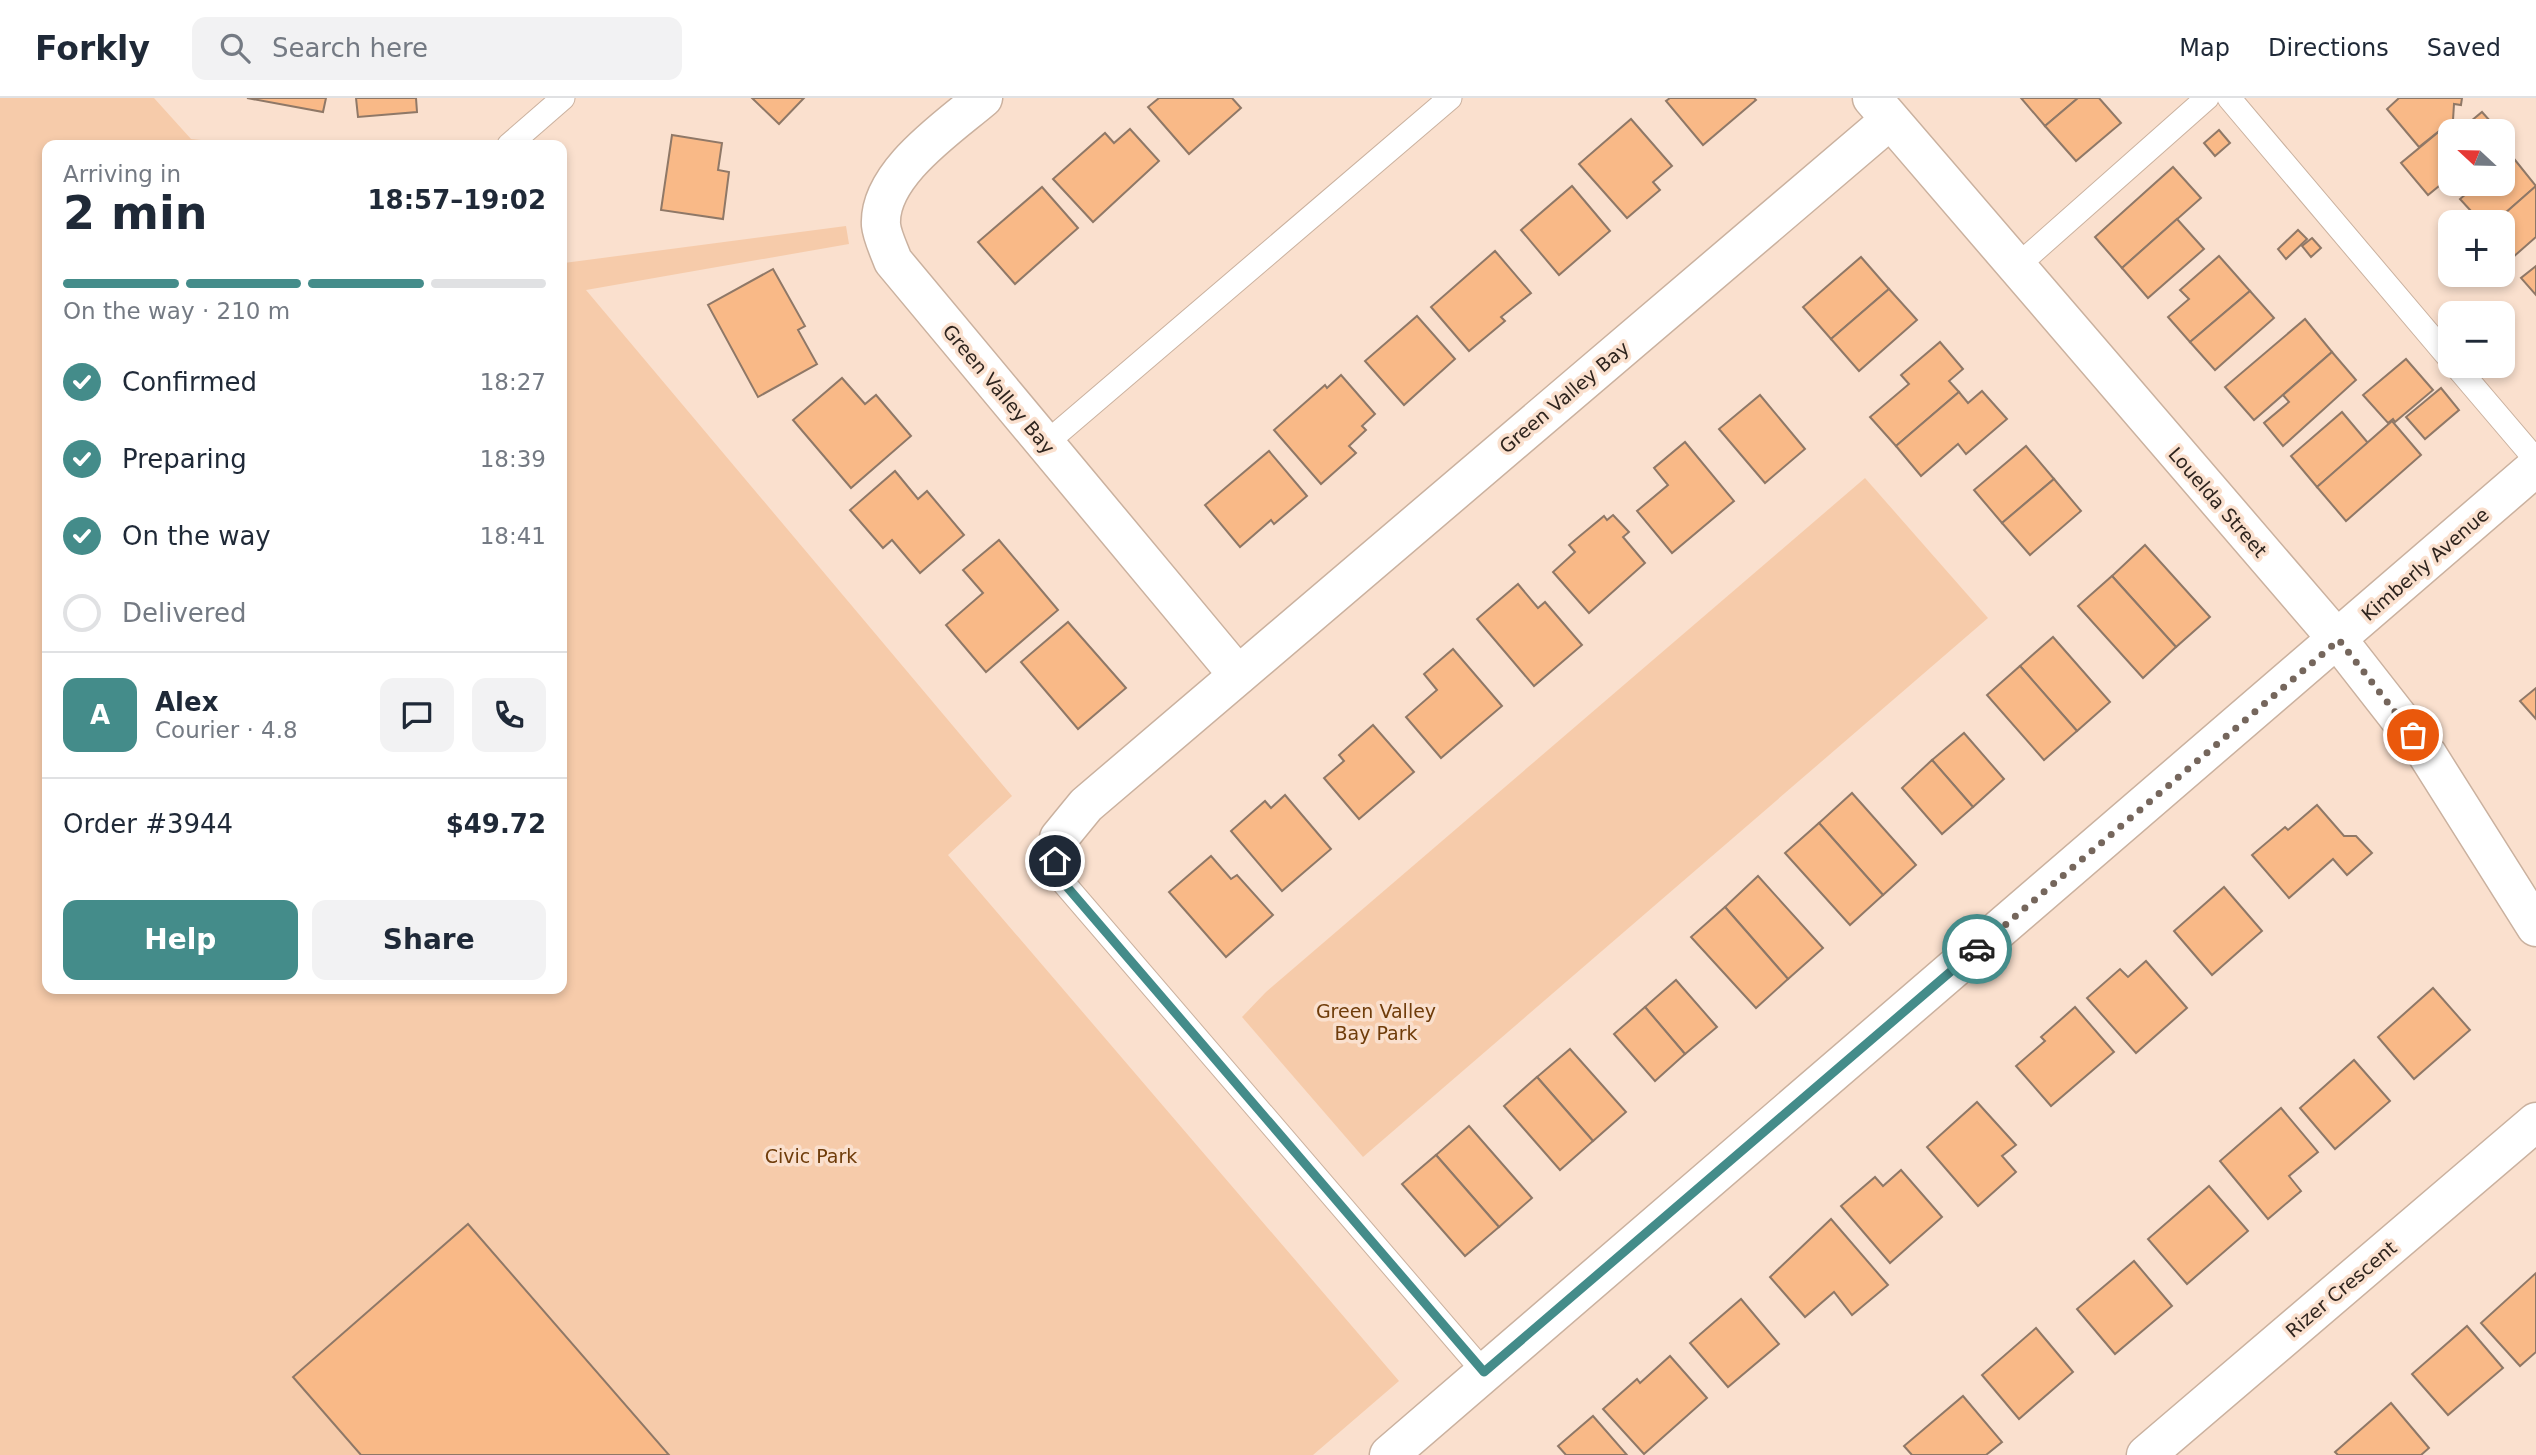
<!DOCTYPE html>
<meta charset="utf-8">
<style>
:root{--surface:#fff;--page:#f2f2f3;--text:#1f2937;--muted:#747a83;--line:#e0e1e3;--accent:#448c8a}
body{margin:0;font-family:"DejaVu Sans",sans-serif;background:var(--page);color:var(--text);height:100vh;display:flex;flex-direction:column;font-size:26px;white-space:nowrap}
*{box-sizing:border-box;margin:0}
p{font-size:23px;color:var(--muted)}
.icon{flex:none;width:38px;height:38px;fill:none;stroke:currentColor;stroke-width:2;stroke-linecap:round;stroke-linejoin:round}
.map{position:relative;flex:1;overflow:hidden}
.side{position:absolute;left:42px;top:42px;width:525px;height:854px;display:flex;flex-direction:column;background:var(--surface);border-radius:14px;box-shadow:0 4px 10px #0003}
.side>*{flex:none}
.needle{width:46px;rotate:292deg}
.controls{position:absolute;left:2438px;top:21px;display:grid;gap:14px}
.controls a{display:grid;place-items:center;width:77px;height:77px;border-radius:14px;background:var(--surface);box-shadow:0 4px 10px #0003;font-size:35px}
.pin{position:absolute;display:grid;place-items:center;width:60px;height:60px;color:#fff;margin:-30px;border:4px solid #fff;border-radius:50%;box-shadow:0 2px 7px #0007}
.courier{position:absolute;display:grid;place-items:center;width:70px;height:70px;margin:-35px;border:5px solid #448c8a;border-radius:50%;background:#fff;color:#222;box-shadow:0 2px 9px #0007}
.summary em{font-style:normal;font-weight:600}
.summary div{display:flex;flex-direction:column-reverse}
.summary{display:flex;align-items:center;justify-content:space-between;height:119px;padding:0 21px}
h1{font-size:46px;font-weight:600;line-height:52px}
.bar{display:grid;grid-template-columns:repeat(4,1fr);gap:10px 7px;align-content:center;height:84px;padding:0 21px}
.bar i{height:9px;border-radius:5px;background:var(--line)}
.bar .current{background:var(--accent)}
.bar p{grid-column:span 4}
.line{display:flex;align-items:center;gap:18px;padding:0 21px;border-top:2px solid var(--line)}
.line div{flex:1}
.round{display:grid;place-items:center;flex:none;width:74px;height:74px;border-radius:14px;background:var(--page)}
ol{padding:0 21px;list-style:none}
li{display:flex;align-items:center;gap:21px;height:77px}
li p{margin-inline-start:auto}
li .icon{padding:7px;border-radius:50%;background:var(--accent);color:#fff;stroke-width:4}
li:last-child{color:var(--muted)}
li i{width:38px;height:38px;border:4px solid var(--line);border-radius:50%}
.primary-button{display:flex;gap:14px;margin-top:auto;padding:14px 21px}
.primary-button a{flex:1;height:80px;border-radius:14px;background:var(--accent);color:#fff;font-size:28px;font-weight:600;line-height:80px;text-align:center}
.primary-button a+a{background:var(--page);color:var(--text)}
header{display:flex;align-items:center;gap:42px;box-sizing:border-box;height:98px;padding:0 35px;background:var(--surface);border-bottom:2px solid var(--line)}
header strong{font-size:33px}
nav{display:flex;gap:38px;margin-inline-start:auto;font-size:24px}
.search{width:490px;height:63px;background:var(--page);display:flex;align-items:center;gap:18px;box-sizing:border-box;padding:0 24px;border-radius:14px;color:var(--muted);font-size:26px}
.map>svg:first-child{display:block}
.green{fill:#f6cbaa}
.building{fill:#f9b987;stroke:#8f7867;stroke-width:2}
.lines{fill:none;stroke-linecap:round;stroke-linejoin:round}
.lane-casing{stroke:#cab19f;stroke-width:25}
.street-casing{stroke:#cab19f;stroke-width:41}
.lane{stroke:#fff;stroke-width:23}
.street{stroke:#fff;stroke-width:38}
.done{stroke:#75665c;stroke-width:7;stroke-dasharray:0 12.6}
.route{stroke:#448c8a;stroke-width:9}
.labels{text-anchor:middle;stroke-width:7;stroke-linejoin:round;paint-order:stroke}
.street-label{font-size:19px;fill:#2e241e;stroke:#fae0ce}
.park-label{font-size:19px;fill:#6f3c0a;stroke:#fae0ce}
</style>
<header>
<strong>Forkly</strong>
<div class="search"><svg class="icon" aria-label="search" viewBox="0 0 24 24"><circle cx="10" cy="10" r="6"/><path d="M15 15l6 6"/></svg>Search here</div>
<nav><a>Map</a><a>Directions</a><a>Saved</a></nav>
</header>
<div class="map">
<svg width="2536" height="1357" viewBox="0 0 2536 1357">
<rect width="100%" height="100%" fill="#fae0ce"/>
<g class="green">
<polygon points="0,0 154,0 191,41 249,47 47,47 47,891 562,891 562,162 564,165 846,128 849,146 586,192 1012,698 948,757 1399,1283 1313,1357 0,1357"/>
<polygon points="1865,380 1988,520 1363,1059 1242,919 1266,894"/>
</g>
<g class="building">
<polygon points="247,0 326,0 323,14"/>
<polygon points="356,0 416,0 417,14 358,19"/>
<polygon points="752,0 804,0 779,26"/>
<polygon points="1159,0 1232,0 1241,10 1189,56 1148,9"/>
<polygon points="1670,0 1754,0 1756,2 1703,47 1666,3"/>
<polygon points="2021,0 2078,0 2045,28"/>
<polygon points="2078,0 2099,0 2121,25 2076,63 2045,28"/>
<polygon points="2399,0 2462,0 2461,7 2454,6 2453,22 2419,49 2387,11"/>
<polygon points="2482,14 2499,33 2450,33 2450,79 2428,97 2401,65 2453,22 2459,33"/>
<polygon points="1631,21 1672,68 1653,84 1660,92 1627,120 1579,66"/>
<polygon points="1130,31 1159,63 1093,124 1053,81 1105,35 1114,45"/>
<polygon points="2219,32 2230,45 2215,58 2204,45"/>
<polygon points="672,37 722,45 718,72 729,74 723,121 661,112"/>
<polygon points="2511,57 2536,88 2495,124 2481,124 2460,101 2478,86 2502,86 2502,64"/>
<polygon points="2173,69 2201,100 2122,170 2095,139"/>
<polygon points="1572,88 1610,133 1559,177 1521,132"/>
<polygon points="2536,88 2536,139 2512,160 2502,149 2502,124 2495,124"/>
<polygon points="1042,89 1078,130 1015,186 978,144"/>
<polygon points="2177,121 2204,151 2148,200 2122,170"/>
<polygon points="2298,132 2307,141 2286,161 2278,151"/>
<polygon points="2312,140 2321,150 2311,159 2302,148"/>
<polygon points="1495,153 1531,195 1501,219 1505,223 1469,253 1431,209"/>
<polygon points="2219,158 2250,193 2190,244 2168,219 2189,201 2180,192"/>
<polygon points="1861,159 1889,191 1831,241 1803,209"/>
<polygon points="2536,168 2536,197 2521,180"/>
<polygon points="773,171 805,228 798,232 817,266 758,299 708,207"/>
<polygon points="1889,191 1917,222 1859,273 1831,241"/>
<polygon points="2250,193 2274,220 2215,272 2190,244"/>
<polygon points="1417,218 1455,261 1404,307 1365,263"/>
<polygon points="2305,221 2332,254 2254,322 2225,289"/>
<polygon points="1940,244 1963,271 1949,283 1959,294 1896,348 1870,319 1909,286 1901,277"/>
<polygon points="2332,254 2356,282 2283,348 2264,325 2289,304 2283,297"/>
<polygon points="2406,261 2433,292 2395,324 2393,321 2388,325 2363,297"/>
<polygon points="1341,277 1375,316 1362,328 1366,332 1349,348 1356,355 1321,386 1274,332 1325,287 1327,290"/>
<polygon points="842,280 865,306 876,297 911,338 851,390 793,322"/>
<polygon points="2441,290 2459,312 2425,341 2406,319"/>
<polygon points="1982,293 2007,321 1966,356 1958,346 1921,378 1896,348 1959,294 1968,305"/>
<polygon points="1760,297 1805,351 1765,385 1719,331"/>
<polygon points="2342,314 2368,345 2317,389 2291,358"/>
<polygon points="2392,323 2421,357 2346,423 2317,389"/>
<polygon points="1685,344 1734,403 1672,455 1637,413 1668,387 1654,370"/>
<polygon points="2026,348 2054,381 2002,425 1974,392"/>
<polygon points="1269,353 1307,398 1274,426 1271,422 1240,449 1205,407"/>
<polygon points="895,373 918,401 927,393 964,437 920,475 892,442 883,450 850,412"/>
<polygon points="2054,381 2081,413 2030,457 2002,425"/>
<polygon points="1613,417 1629,434 1623,439 1645,465 1589,515 1553,474 1575,454 1569,447 1604,418 1607,422"/>
<polygon points="999,442 1058,512 986,574 946,527 983,495 963,472"/>
<polygon points="2145,447 2210,519 2176,549 2112,478"/>
<polygon points="2112,478 2176,549 2143,580 2078,508"/>
<polygon points="1518,486 1538,510 1545,504 1582,547 1534,588 1477,521"/>
<polygon points="1068,524 1126,590 1078,631 1021,564"/>
<polygon points="2053,539 2110,604 2077,633 2020,568"/>
<polygon points="1453,551 1502,608 1441,660 1406,619 1437,592 1424,576"/>
<polygon points="2020,568 2077,633 2044,662 1987,597"/>
<polygon points="2536,590 2536,621 2520,603"/>
<polygon points="1373,627 1414,674 1359,721 1324,680 1344,663 1339,657"/>
<polygon points="1964,635 2004,681 1973,709 1932,662"/>
<polygon points="1932,662 1973,709 1942,736 1902,690"/>
<polygon points="1852,695 1916,767 1883,797 1819,725"/>
<polygon points="1285,697 1331,751 1282,793 1231,733 1265,703 1271,710"/>
<polygon points="2317,707 2344,738 2356,738 2372,755 2347,777 2333,761 2289,800 2252,757 2285,729 2288,732"/>
<polygon points="1819,725 1883,797 1850,827 1785,755"/>
<polygon points="1211,758 1231,781 1237,777 1273,817 1226,859 1169,794"/>
<polygon points="1758,778 1823,850 1788,881 1725,809"/>
<polygon points="2224,789 2262,833 2212,877 2174,833"/>
<polygon points="1725,809 1788,881 1756,910 1691,839"/>
<polygon points="2146,863 2187,910 2136,955 2087,900 2120,871 2128,879"/>
<polygon points="1676,882 1717,929 1685,956 1645,909"/>
<polygon points="2433,890 2470,932 2414,981 2378,939"/>
<polygon points="1645,909 1685,956 1655,983 1614,936"/>
<polygon points="2075,909 2114,954 2051,1008 2016,968 2045,943 2041,939"/>
<polygon points="1570,951 1626,1014 1593,1043 1537,979"/>
<polygon points="2354,962 2390,1003 2335,1051 2300,1010"/>
<polygon points="1537,979 1593,1043 1560,1072 1504,1008"/>
<polygon points="1977,1004 2016,1047 2002,1058 2016,1074 1978,1108 1927,1049"/>
<polygon points="2281,1010 2318,1054 2289,1078 2301,1093 2268,1121 2220,1063"/>
<polygon points="1469,1028 1532,1100 1499,1129 1436,1057"/>
<polygon points="1436,1057 1499,1129 1465,1158 1402,1086"/>
<polygon points="1901,1072 1942,1119 1890,1165 1841,1108 1875,1079 1883,1088"/>
<polygon points="2209,1088 2248,1133 2187,1186 2148,1141"/>
<polygon points="1831,1121 1888,1187 1852,1217 1834,1194 1805,1219 1770,1179"/>
<polygon points="468,1126 669,1357 361,1357 293,1279"/>
<polygon points="2134,1163 2172,1208 2115,1256 2077,1211"/>
<polygon points="2536,1175 2536,1254 2520,1268 2481,1225"/>
<polygon points="1741,1201 1779,1246 1728,1289 1690,1245"/>
<polygon points="2467,1228 2503,1270 2448,1317 2412,1276"/>
<polygon points="2036,1230 2073,1274 2019,1321 1982,1277"/>
<polygon points="1670,1258 1707,1300 1644,1356 1603,1311 1637,1281 1640,1285"/>
<polygon points="1963,1298 2002,1344 1986,1357 1912,1357 1904,1348"/>
<polygon points="2391,1305 2429,1350 2421,1357 2338,1357 2335,1354"/>
<polygon points="1593,1318 1627,1357 1566,1357 1558,1348"/>
</g>
<g class="lines">
<g class="lane-casing">
<g id="lane">
<polyline points="2229,0 2450,261"/>
<polyline points="509,47 563,0"/>
<polyline points="2016,169 2207,0"/>
<polyline points="2456,268 2536,362"/>
<polyline points="1045,346 1450,0"/>
<polyline points="1059,740 1055,763 1062,783 1484,1274"/>
</g>
</g>
<g class="street-casing">
<g id="street">
<path d="M983,0C949,29 878,76 881,127C882,138 889,152 893,163L1238,577"/>
<polyline points="1872,0 2338,542 2427,656 2536,829"/>
<polyline points="1059,740 1086,707 1890,22"/>
<polyline points="1389,1357 2536,369"/>
<polyline points="2146,1357 2536,1024"/>
</g>
</g>
<use href="#lane" class="lane"/>
<use href="#street" class="street"/>
</g>
<g class="lines">
<polyline class="done" points="1977,851 2339,542 2413,637"/>
<polyline class="route" points="1055,763 1062,783 1484,1274 1977,851"/>
</g>
<g class="labels">
<g class="street-label">
<text transform="translate(999 291) rotate(50)" y="7">Green Valley Bay</text>
<text transform="translate(1564 299) rotate(-40)" y="7">Green Valley Bay</text>
<text transform="translate(2218 404) rotate(49)" y="7">Louelda Street</text>
<text transform="translate(2425 466) rotate(-41)" y="7">Kimberly Avenue</text>
<text transform="translate(2341 1191) rotate(-40)" y="7">Rizer Crescent</text>
</g>
<g class="park-label">
<text x="1376" y="920">Green Valley<tspan x="1376" dy="22">Bay Park</tspan></text>
<text x="811" y="1065">Civic Park</text>
</g>
</g>
</svg>
<div class="controls">
<a><svg class="needle" viewBox="-14 -14 28 28"><path d="M0-13l5 13h-10z" fill="#e53935"/><path d="M0 13l5-13h-10z" fill="#747a83"/></svg></a>
<a>+</a>
<a>−</a>
</div>
<div class="pin" style="left:2413px;top:637px;background:#ea580c"><svg class="icon" aria-label="bag" viewBox="0 0 24 24"><path d="M5 8h14l-1 12H6zM9 8a3 3 0 0 1 6 0"/></svg></div>
<div class="pin" style="left:1055px;top:763px;background:#1f2937"><svg class="icon" aria-label="home" viewBox="0 0 24 24"><path d="M3 11l9-7 9 7M6 9v11h12V9"/></svg></div>
<div class="courier" style="left:1977px;top:851px"><svg class="icon" aria-label="car" viewBox="0 0 24 24"><path d="M5 17H2v-5l4-1 3-4h7l3 4 3 1v5h-3M9 17h6M6 11h13"/><circle cx="7" cy="17" r="2"/><circle cx="17" cy="17" r="2"/></svg></div>
<section class="side">
<div class="summary"><div><h1>2 min</h1><p>Arriving in</p></div><em>18:57–19:02</em></div>
<div class="bar"><i class="current"></i><i class="current"></i><i class="current"></i><i></i><p>On the way · 210 m</p></div>
<ol>
<li><svg class="icon" aria-label="check" viewBox="0 0 24 24"><path d="M5 12l5 5 9-10"/></svg>Confirmed<p>18:27</p></li>
<li><svg class="icon" aria-label="check" viewBox="0 0 24 24"><path d="M5 12l5 5 9-10"/></svg>Preparing<p>18:39</p></li>
<li><svg class="icon" aria-label="check" viewBox="0 0 24 24"><path d="M5 12l5 5 9-10"/></svg>On the way<p>18:41</p></li>
<li><i></i>Delivered</li>
</ol>
<div class="line" style="height:126px"><b class="round" style="background:var(--accent);color:#fff">A</b><div><b>Alex</b><p>Courier · 4.8</p></div><a class="round"><svg class="icon" aria-label="chat" viewBox="0 0 24 24"><path d="M4 5h16v11H9l-5 4z"/></svg></a><a class="round"><svg class="icon" aria-label="phone" viewBox="0 0 24 24"><path d="M5 4h4l2 5-3 2q2 4 5 5l2-3 5 2v4C11 20 4 13 5 4z"/></svg></a></div>
<div class="line" style="height:91px"><div>Order #3944</div><b>$49.72</b></div>
<div class="primary-button"><a>Help</a><a>Share</a></div>
</section>
</div>
